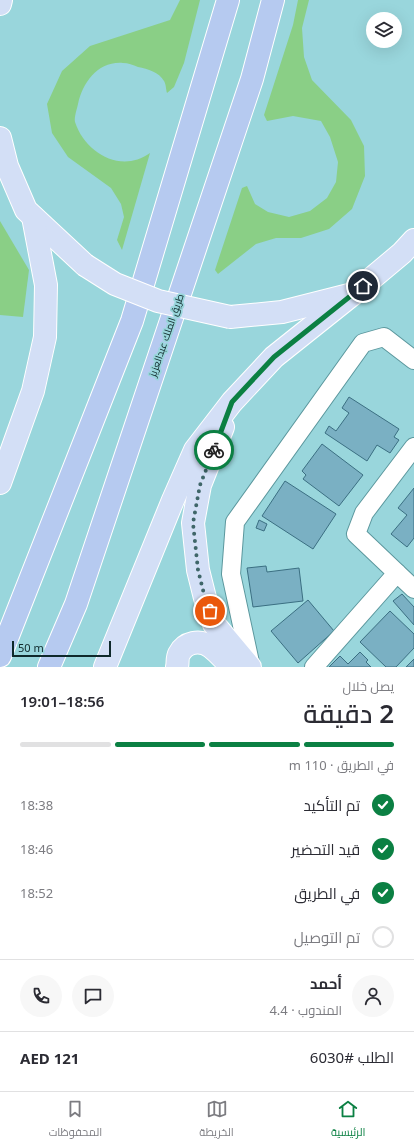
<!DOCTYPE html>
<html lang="ar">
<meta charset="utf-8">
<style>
:root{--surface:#fff;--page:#f7f7f7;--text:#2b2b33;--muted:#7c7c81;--line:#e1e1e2;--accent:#0b8043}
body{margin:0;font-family:"Noto Sans",Cairo,sans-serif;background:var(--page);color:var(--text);direction:rtl;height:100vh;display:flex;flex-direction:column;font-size:15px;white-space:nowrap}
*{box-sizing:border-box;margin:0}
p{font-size:13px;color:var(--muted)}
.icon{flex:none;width:22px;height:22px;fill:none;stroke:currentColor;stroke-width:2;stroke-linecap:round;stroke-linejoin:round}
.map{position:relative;height:667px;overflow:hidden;direction:ltr}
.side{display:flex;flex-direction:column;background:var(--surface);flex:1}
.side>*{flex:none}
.controls{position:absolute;left:366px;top:12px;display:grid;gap:8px}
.controls a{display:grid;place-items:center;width:36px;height:36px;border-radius:50%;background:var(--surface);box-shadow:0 4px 16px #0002;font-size:20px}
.scale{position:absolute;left:12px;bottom:10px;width:99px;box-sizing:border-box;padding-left:4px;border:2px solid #0f292b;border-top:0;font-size:11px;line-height:14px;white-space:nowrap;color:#0f292b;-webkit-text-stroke:3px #99d6dc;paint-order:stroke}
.pin{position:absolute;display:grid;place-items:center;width:34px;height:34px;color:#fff;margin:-17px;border:2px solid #fff;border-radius:50%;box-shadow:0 1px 4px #0007}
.courier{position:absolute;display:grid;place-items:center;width:40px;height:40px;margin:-20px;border:3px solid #0b8043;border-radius:50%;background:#fff;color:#222;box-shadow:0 1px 5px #0007}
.headline em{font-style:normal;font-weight:600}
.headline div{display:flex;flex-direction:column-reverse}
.headline{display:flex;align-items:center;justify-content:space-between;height:68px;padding:0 20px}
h1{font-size:26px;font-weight:600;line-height:30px}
.bar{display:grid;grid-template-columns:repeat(4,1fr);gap:6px 4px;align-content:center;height:48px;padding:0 20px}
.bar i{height:5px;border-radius:3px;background:var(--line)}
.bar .selected{background:var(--accent)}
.bar p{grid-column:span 4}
.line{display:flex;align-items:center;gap:10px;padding:0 20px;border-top:1px solid var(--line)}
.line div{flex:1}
.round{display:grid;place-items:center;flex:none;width:42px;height:42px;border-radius:21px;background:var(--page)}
ol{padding:0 20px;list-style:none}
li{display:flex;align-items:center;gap:12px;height:44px}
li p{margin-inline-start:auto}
li .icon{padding:4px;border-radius:50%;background:var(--accent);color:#fff;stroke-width:4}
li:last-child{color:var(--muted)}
li i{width:22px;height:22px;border:2px solid var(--line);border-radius:50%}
.menu{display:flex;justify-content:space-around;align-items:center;height:56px;border-top:1px solid var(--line);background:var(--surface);font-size:11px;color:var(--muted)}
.menu a{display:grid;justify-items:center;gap:2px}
.menu .selected{color:var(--accent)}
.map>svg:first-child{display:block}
.green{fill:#8acf86}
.building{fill:#7ab0c3;stroke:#3b6f82}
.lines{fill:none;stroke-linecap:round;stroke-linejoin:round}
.minor-casing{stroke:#5b979d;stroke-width:20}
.major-casing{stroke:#fff;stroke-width:24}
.highway-casing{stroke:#fff;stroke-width:24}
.minor{stroke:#fff;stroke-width:18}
.major{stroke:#d3dff6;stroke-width:22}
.highway{stroke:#b6caf0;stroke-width:22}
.major-bridge-casing{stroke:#fff;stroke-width:24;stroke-linecap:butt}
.major-bridge{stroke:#d3dff6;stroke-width:22}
.done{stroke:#3f6669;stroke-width:4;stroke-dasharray:0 7.2}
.route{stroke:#0b8043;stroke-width:5}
.labels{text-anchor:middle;stroke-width:3.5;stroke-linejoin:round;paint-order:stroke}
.street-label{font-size:10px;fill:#0f292b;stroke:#99d6dc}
</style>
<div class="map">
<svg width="414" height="667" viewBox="0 0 414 667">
<rect width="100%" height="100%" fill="#99d6dc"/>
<g class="green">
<path d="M180,0H200L184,63L174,87L167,93C166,90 166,84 164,81C159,72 148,69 138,67C133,65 128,63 123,63C98,61 83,82 78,104C77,109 74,117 75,122C85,153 121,174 150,153L122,250L117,240L124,217L121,204L111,188L68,157L52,133L47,104L62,71L90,46L170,20Z"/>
<polygon points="298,0 309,0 302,28 304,57 312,80 351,120 364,146 365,176 352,209 329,229 301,238 276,238 256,244 218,274 215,270 242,188 247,186 255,204 268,212 289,217 310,211 327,198 336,182 338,162 330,137 321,121 293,116 267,121 264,115 293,25"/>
<polygon points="0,221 29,270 23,317 0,315"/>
</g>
<g class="building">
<polygon points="349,397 399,429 394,437 399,440 390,453 377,445 367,461 325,433 329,426 336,431 349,413 342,408"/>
<polygon points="322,444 363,475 339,506 303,479 306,475 302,471"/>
<polygon points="285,481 336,514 313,549 262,516"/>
<polygon points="414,488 414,538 407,547 391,534 407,515 398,508"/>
<polygon points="259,520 267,524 264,531 256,528"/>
<polygon points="266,566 267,572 299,568 303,601 253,607 247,568"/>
<polygon points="402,594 414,607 414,625 393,601"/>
<polygon points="308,600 334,631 298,663 271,631"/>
<polygon points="390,611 414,634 414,648 396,667 386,667 360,642"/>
<polygon points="360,652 368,660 366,662 371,667 329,667 340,656 348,664"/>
<polygon points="414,659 414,667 406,667"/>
</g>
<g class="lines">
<g class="minor-casing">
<g id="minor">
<polyline points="397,573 356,534 364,513 414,447"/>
<polyline points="251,667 231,574 235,522 363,343 384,337 414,360"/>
<polyline points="314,667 397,573 414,589"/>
</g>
</g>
<g class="major-casing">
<g id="major">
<polyline points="0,4 1,0"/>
<polyline points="0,138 7,166 26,210 85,265"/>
<polyline points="230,317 282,312 353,294 402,253 414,240"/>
<polyline points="223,427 200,485 193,523 198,570 205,598 214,624 250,667"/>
<polyline points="0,483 33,391 45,337 46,285 33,217"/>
<polyline points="105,667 173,500 195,450 232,402 274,357 353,294"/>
<path d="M177,667C178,663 177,658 179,654C185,642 200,639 211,647C219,653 225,661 232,667"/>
</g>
</g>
<g class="highway-casing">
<g id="highway">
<polyline points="0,656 132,321 228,0"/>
<polyline points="49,667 76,604 252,79 273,0"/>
</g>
</g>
<use href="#minor" class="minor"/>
<use href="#major" class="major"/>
<use href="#highway" class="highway"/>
<g class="major-bridge-casing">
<polyline id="major-bridge" points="85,265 115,284 158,301 230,317"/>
</g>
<use href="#major-bridge" class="major-bridge"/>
</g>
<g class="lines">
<polyline class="done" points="210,611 205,598 198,570 193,523 200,485 214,450"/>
<polyline class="route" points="214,450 232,402 274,357 363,286"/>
</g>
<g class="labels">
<g class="street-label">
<text transform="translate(166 335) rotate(-71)" y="4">طريق الملك عبدالعزيز</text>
</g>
</g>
</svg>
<div class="controls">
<a><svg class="icon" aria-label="layers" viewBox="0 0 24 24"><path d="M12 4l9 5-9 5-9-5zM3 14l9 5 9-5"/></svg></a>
</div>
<div class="scale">50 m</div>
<div class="pin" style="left:210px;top:611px;background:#ea580c"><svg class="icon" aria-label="bag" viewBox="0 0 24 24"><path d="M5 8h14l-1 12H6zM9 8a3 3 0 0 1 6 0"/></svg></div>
<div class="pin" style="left:363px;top:286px;background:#1f2937"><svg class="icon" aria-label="home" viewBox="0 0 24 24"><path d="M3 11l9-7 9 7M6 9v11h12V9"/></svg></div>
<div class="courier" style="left:214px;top:450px"><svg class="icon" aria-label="bike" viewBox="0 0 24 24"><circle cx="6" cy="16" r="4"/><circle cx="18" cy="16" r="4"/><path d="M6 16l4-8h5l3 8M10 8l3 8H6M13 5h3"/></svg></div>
</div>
<section class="side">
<div class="headline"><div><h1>2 دقيقة</h1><p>يصل خلال</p></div><em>18:56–19:01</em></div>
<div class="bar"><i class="selected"></i><i class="selected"></i><i class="selected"></i><i></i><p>في الطريق · 110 m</p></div>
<ol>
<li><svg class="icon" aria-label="check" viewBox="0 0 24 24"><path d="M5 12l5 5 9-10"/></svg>تم التأكيد<p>18:38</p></li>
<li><svg class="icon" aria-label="check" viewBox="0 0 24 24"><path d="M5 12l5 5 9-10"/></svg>قيد التحضير<p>18:46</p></li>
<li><svg class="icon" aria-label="check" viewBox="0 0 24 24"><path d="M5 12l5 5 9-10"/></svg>في الطريق<p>18:52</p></li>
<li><i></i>تم التوصيل</li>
</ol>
<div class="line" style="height:72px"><a class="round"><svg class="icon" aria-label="person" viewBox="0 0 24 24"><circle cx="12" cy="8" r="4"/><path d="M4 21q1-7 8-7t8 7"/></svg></a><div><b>أحمد</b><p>المندوب · 4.4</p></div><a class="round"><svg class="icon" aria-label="chat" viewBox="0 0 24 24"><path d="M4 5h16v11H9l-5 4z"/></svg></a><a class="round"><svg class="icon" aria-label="phone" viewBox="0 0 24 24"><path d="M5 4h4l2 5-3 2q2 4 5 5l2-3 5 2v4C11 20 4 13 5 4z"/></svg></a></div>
<div class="line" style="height:52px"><div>الطلب #6030</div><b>AED 121</b></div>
</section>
<nav class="menu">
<a class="selected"><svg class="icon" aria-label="home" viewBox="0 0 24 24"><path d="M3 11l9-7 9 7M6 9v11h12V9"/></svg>الرئيسية</a>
<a><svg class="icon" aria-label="map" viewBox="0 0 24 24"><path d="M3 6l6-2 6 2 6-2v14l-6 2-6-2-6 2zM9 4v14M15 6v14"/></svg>الخريطة</a>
<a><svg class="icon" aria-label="saved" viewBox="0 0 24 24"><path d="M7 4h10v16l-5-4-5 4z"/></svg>المحفوظات</a>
</nav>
